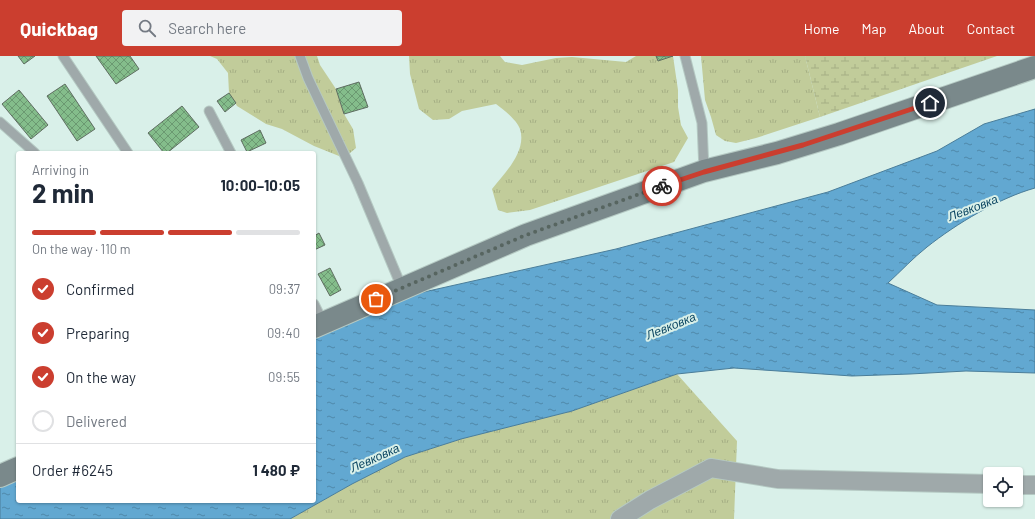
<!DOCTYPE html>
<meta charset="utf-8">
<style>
:root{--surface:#fff;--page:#f2f2f3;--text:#1f2937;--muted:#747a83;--line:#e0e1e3;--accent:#cb3e2f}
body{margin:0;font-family:Barlow,sans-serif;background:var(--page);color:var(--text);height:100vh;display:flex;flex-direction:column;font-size:15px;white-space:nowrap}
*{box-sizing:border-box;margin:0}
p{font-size:13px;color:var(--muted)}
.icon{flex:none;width:22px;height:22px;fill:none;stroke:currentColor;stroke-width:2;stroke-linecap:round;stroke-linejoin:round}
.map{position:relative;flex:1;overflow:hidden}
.sheet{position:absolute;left:16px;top:95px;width:300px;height:352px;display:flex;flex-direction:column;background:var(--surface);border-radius:4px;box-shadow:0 1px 3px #0004}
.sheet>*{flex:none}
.controls{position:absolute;left:983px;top:411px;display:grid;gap:8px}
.controls a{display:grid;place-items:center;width:40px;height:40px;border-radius:4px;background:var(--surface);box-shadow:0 1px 3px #0004;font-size:20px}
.pin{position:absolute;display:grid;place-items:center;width:34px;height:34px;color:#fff;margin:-17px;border:2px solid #fff;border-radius:50%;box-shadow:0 1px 4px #0007}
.courier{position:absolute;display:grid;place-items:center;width:40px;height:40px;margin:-20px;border:3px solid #cb3e2f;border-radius:50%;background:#fff;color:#222;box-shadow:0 1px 5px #0007}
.headline em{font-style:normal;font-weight:700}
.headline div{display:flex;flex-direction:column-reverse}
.headline{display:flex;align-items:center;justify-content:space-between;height:68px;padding:0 16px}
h1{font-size:26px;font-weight:700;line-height:30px}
.bar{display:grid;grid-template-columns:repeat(4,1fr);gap:6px 4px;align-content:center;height:48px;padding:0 16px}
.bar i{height:5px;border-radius:3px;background:var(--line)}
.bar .selected{background:var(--accent)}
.bar p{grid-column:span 4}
.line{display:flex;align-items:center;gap:10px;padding:0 16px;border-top:1px solid var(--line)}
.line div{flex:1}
ol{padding:0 16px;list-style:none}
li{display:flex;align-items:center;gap:12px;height:44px}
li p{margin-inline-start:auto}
li .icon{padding:4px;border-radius:50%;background:var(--accent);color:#fff;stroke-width:4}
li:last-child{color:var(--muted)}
li i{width:22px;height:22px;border:2px solid var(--line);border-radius:50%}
header{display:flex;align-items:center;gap:24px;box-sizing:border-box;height:56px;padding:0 20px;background:var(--accent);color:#fff}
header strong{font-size:19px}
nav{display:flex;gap:22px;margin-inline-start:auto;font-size:14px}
.search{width:280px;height:36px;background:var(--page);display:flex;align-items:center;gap:10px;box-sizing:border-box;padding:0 14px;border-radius:4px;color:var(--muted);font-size:15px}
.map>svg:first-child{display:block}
.grass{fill:url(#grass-tufts)}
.wetland{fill:url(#wetland-marsh)}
.water{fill:url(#water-ripples);stroke:#4a7d99}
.building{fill:url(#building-cross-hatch);stroke:#5f6d61}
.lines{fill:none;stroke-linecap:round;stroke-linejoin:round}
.lane-casing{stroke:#b5c9c3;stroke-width:11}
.street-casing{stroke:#b5c9c3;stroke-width:20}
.secondary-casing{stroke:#b5c9c3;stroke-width:24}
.lane{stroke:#9fa9aa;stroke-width:9}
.street{stroke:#9fa9aa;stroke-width:18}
.secondary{stroke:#7a898b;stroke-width:22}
.done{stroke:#576560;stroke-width:4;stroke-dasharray:0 7.2}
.route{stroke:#cb3e2f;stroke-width:5}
.labels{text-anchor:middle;stroke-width:4;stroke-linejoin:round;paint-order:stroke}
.water-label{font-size:12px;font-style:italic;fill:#0d4763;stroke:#d9f0e9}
</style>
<header>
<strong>Quickbag</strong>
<div class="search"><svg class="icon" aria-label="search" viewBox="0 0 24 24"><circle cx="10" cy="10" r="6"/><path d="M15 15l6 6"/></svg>Search here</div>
<nav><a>Home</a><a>Map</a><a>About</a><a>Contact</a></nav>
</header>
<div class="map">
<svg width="1035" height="463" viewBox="0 0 1035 463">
<defs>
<pattern id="grass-tufts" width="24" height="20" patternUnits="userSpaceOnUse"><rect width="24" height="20" fill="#c1cc9a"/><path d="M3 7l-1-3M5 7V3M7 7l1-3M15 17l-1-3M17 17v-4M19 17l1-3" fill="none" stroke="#a5af84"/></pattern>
<pattern id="wetland-marsh" width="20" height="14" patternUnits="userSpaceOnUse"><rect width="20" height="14" fill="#c1cc9a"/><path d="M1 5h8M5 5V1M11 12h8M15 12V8" fill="none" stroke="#a5af84"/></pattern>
<pattern id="water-ripples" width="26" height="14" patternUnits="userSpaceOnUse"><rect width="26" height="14" fill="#62a8d1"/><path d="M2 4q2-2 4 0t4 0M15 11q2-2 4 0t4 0" fill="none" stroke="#4f88a9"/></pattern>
<pattern id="building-cross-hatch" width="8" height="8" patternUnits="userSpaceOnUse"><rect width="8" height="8" fill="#84bd8b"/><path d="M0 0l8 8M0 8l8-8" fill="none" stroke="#6b9971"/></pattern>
</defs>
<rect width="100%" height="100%" fill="#d9f0e9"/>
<g class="grass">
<polygon points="210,0 317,0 320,9 336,33 339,40 344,58 353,73 356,92 344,102 314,90 282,73 266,68 237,50 229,37 228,17 217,3"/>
<path d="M409,0H500L505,6L522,9L556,2L572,1L626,6L636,0H673L678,34V51L681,69L688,82L674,106L530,154L507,157L498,154L492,133C505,117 527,95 520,73C517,64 504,54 496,48L462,55L449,63L433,64L419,53L410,18Z"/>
<polygon points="701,0 805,0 820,61 756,82 736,87 725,85 716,79 711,61 705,44"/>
<polygon points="677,318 737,385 734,463 290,463 352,428 405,401 461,383 572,355"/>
</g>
<polygon class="wetland" points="805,0 997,0 820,61"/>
<path class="water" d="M1035,53V132C999,142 956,168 927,191C913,202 901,215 888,227L937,249L1035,254V317L966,315L910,318L852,320L734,312L677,318L572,355L461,383L405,401L352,428L290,463H0V430L18,421V445H314V281L397,242L616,193L828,136L937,95L984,68Z"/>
<g class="building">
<polygon points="18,0 35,0 24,8"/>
<polygon points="96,0 130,0 139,13 116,28"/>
<polygon points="656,0 673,0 658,5"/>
<polygon points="359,26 368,51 344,58 336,33"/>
<polygon points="65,28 95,73 77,85 47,40"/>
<polygon points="19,34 48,69 31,83 2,48"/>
<polygon points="229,37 236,47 225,56 217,45"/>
<polygon points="182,50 199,71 167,97 164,97 148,77"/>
<polygon points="260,74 266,87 247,96 241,84"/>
<polygon points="319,177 325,189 314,194 314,180"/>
<polygon points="330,212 341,234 330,240 318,218"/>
</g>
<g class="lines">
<g class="lane-casing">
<g id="lane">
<polyline points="63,0 128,97"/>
<polyline points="300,0 308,22 358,127 402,232"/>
<polyline points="685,0 702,67 704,115"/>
<polyline points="209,55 231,97"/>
<polyline points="0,66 35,97"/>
<polyline points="314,248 323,266"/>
</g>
</g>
<g class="street-casing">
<g id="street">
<polyline points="1016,429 1035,429"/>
<polyline points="620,463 650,444 711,412 778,423 990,428"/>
</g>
</g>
<g class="secondary-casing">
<g id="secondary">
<polyline points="314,271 526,179 704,115 777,97 839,78 1035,11"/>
<polyline points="0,420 18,412"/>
</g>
</g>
<use href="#lane" class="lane"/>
<use href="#street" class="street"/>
<use href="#secondary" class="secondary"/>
</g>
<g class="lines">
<polyline class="done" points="376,243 526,179 662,130"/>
<polyline class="route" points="662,130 704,116 803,89 930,47"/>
</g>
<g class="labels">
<g class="water-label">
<text transform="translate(973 152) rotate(-21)" y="4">Левковка</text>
<text transform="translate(671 270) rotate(-22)" y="4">Левковка</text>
<text transform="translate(375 402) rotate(-24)" y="4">Левковка</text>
</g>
</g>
</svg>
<div class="controls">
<a><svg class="icon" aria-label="locate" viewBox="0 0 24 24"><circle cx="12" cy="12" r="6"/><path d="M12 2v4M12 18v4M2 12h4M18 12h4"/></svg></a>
</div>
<div class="pin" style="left:376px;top:243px;background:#ea580c"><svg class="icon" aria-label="bag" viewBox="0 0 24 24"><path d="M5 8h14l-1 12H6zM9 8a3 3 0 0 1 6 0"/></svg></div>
<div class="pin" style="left:930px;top:47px;background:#1f2937"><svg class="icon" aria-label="home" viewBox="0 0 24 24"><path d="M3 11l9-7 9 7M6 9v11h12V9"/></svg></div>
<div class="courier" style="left:662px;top:130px"><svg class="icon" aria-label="bike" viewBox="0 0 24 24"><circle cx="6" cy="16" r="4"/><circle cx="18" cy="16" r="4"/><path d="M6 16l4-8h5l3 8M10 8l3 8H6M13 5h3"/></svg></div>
<section class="sheet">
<div class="headline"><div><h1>2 min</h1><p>Arriving in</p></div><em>10:00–10:05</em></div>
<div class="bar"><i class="selected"></i><i class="selected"></i><i class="selected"></i><i></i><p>On the way · 110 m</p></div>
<ol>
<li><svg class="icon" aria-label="check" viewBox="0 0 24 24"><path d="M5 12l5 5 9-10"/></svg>Confirmed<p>09:37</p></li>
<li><svg class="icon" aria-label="check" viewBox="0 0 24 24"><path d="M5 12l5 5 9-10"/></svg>Preparing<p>09:40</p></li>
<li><svg class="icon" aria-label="check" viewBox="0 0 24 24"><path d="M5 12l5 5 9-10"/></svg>On the way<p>09:55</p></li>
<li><i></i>Delivered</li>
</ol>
<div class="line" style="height:52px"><div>Order #6245</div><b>1 480 ₽</b></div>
</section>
</div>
